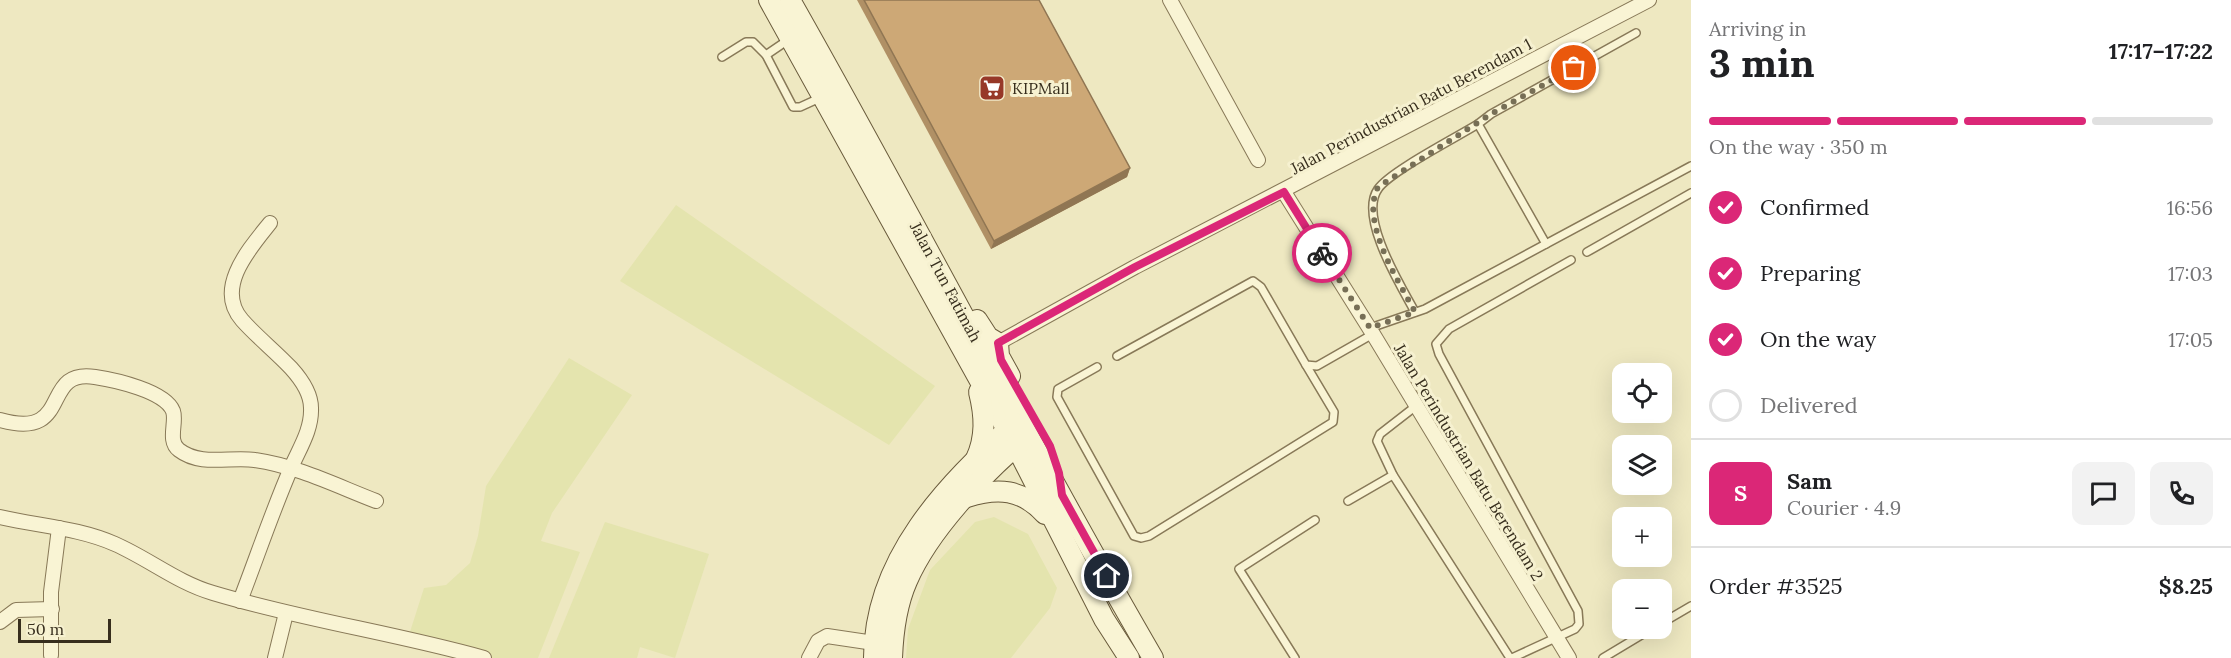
<!DOCTYPE html>
<meta charset="utf-8">
<style>
:root{--surface:#fff;--page:#f2f2f2;--text:#202124;--muted:#757577;--line:#e0e0e0;--accent:#db2777}
body{margin:0;font-family:Lora,serif;background:var(--page);color:var(--text);height:100vh;display:flex;flex-direction:column;font-size:22px;white-space:nowrap}
*{box-sizing:border-box;margin:0}
p{font-size:20px;color:var(--muted)}
.icon{flex:none;width:33px;height:33px;fill:none;stroke:currentColor;stroke-width:2;stroke-linecap:round;stroke-linejoin:round}
.map{position:relative;flex:1;overflow:hidden}
.panel{display:flex;flex-direction:column;background:var(--surface);width:540px}
.panel>*{flex:none}
.buttons{position:absolute;left:1612px;top:363px;display:grid;gap:12px}
.buttons a{display:grid;place-items:center;width:60px;height:60px;border-radius:12px;background:var(--surface);box-shadow:0 6px 24px #0002;font-size:30px}
.scale{position:absolute;left:18px;bottom:15px;width:93px;box-sizing:border-box;padding-left:6px;border:3px solid #372e1d;border-top:0;font-size:16px;line-height:21px;white-space:nowrap;color:#372e1d;-webkit-text-stroke:4px #f6f1d0;paint-order:stroke}
.pin{position:absolute;display:grid;place-items:center;width:51px;height:51px;color:#fff;margin:-26px;border:3px solid #fff;border-radius:50%;box-shadow:0 2px 6px #0007}
.courier{position:absolute;display:grid;place-items:center;width:60px;height:60px;margin:-30px;border:4px solid #db2777;border-radius:50%;background:#fff;color:#222;box-shadow:0 2px 8px #0007}
.summary em{font-style:normal;font-weight:800}
.summary div{display:flex;flex-direction:column-reverse}
.summary{display:flex;align-items:center;justify-content:space-between;height:102px;padding:0 18px}
h1{font-size:39px;font-weight:800;line-height:45px}
.bar{display:grid;grid-template-columns:repeat(4,1fr);gap:9px 6px;align-content:center;height:72px;padding:0 18px}
.bar i{height:8px;border-radius:4px;background:var(--line)}
.bar .selected{background:var(--accent)}
.bar p{grid-column:span 4}
.line{display:flex;align-items:center;gap:15px;padding:0 18px;border-top:2px solid var(--line)}
.line div{flex:1}
.round{display:grid;place-items:center;flex:none;width:63px;height:63px;border-radius:12px;background:var(--page)}
ol{padding:0 18px;list-style:none}
li{display:flex;align-items:center;gap:18px;height:66px}
li p{margin-inline-start:auto}
li .icon{padding:6px;border-radius:50%;background:var(--accent);color:#fff;stroke-width:4}
li:last-child{color:var(--muted)}
li i{width:33px;height:33px;border:3px solid var(--line);border-radius:50%}
main{display:flex;flex:1;min-height:0}
.map>svg:first-child{display:block}
.farmland{fill:#e4e4ae}
.lines{fill:none;stroke-linecap:round;stroke-linejoin:round}
.lane-casing{stroke:#887958;stroke-width:10}
.street-casing{stroke:#887958;stroke-width:16}
.secondary-casing{stroke:#695a3b;stroke-width:22}
.lane{stroke:#f9f4d4;stroke-width:7}
.street{stroke:#f9f4d4;stroke-width:14}
.secondary{stroke:#f9f4d4;stroke-width:20}
.wall{fill:#b09065}
.shaded-wall{fill:#907653}
.building{fill:#cda876;stroke:#907653;stroke-width:1.5}
.done{stroke:#776f56;stroke-width:6;stroke-dasharray:0 10.8}
.route{stroke:#db2777;stroke-width:8}
.labels{text-anchor:middle;stroke-width:6;stroke-linejoin:round;paint-order:stroke}
.poi-label{font-size:16px;fill:#372e1d;stroke:#f6f1d0;text-anchor:start}
.street-label{font-size:16px;fill:#372e1d;stroke:#f6f1d0}
</style>
<main>
<div class="map">
<svg width="1691" height="658" viewBox="0 0 1691 658">
<rect width="100%" height="100%" fill="#eee8c1"/>
<g class="farmland">
<polygon points="676,205 935,386 889,445 620,281"/>
<polygon points="569,358 632,395 552,513 541,541 580,552 538,658 489,658 409,635 424,588 446,585 470,563 478,536 486,486"/>
<polygon points="994,517 1028,534 1057,588 1050,608 1011,658 906,658 908,629 930,570 975,522"/>
<polygon points="605,522 709,554 675,658 640,647 637,658 549,658"/>
</g>
<g class="lines">
<g class="lane-casing">
<g id="lane">
<polyline points="766,55 788,40"/>
<polyline points="722,57 746,42 753,42 766,55 793,107 800,107 822,97"/>
<polyline points="1546,244 1478,124 1491,114 1636,33"/>
<polyline points="1587,252 1691,193"/>
<path d="M1415,312C1401,286 1358,217 1378,189C1389,172 1457,137 1478,124"/>
<polyline points="1370,328 1425,309 1691,166"/>
<polyline points="1117,356 1253,281 1261,287 1306,365 1317,366 1373,334"/>
<polyline points="1097,367 1058,389 1057,397 1134,536 1141,538 1149,536 1333,422 1334,412 1306,365"/>
<polyline points="1416,406 1380,434 1377,441 1393,475 1510,658"/>
<polyline points="1348,501 1393,475"/>
<polyline points="1662,623 1691,606"/>
<polyline points="1295,658 1239,569 1315,520"/>
<polyline points="1512,658 1575,629 1579,624 1578,611 1439,354 1436,344 1449,329 1571,260"/>
<polyline points="1603,658 1653,628"/>
</g>
</g>
<g class="street-casing">
<g id="street">
<polyline points="1170,0 1258,160"/>
<polyline points="1284,192 1373,334 1569,658"/>
<polyline points="998,343 1135,267 1649,0"/>
<path d="M0,420C74,441 39,368 95,377C115,380 165,391 173,411C177,422 167,441 179,450C201,467 231,456 255,460C297,466 337,486 376,501"/>
<path d="M0,517C39,526 79,528 115,544C149,559 178,583 213,593C303,620 395,633 484,658"/>
<path d="M240,601C257,557 272,512 291,468C299,449 312,430 311,408C311,393 301,379 291,368C275,351 257,337 242,320C214,288 250,248 270,223"/>
<polyline points="0,622 16,610 52,609"/>
<polyline points="51,655 51,592 59,528"/>
<polyline points="275,658 286,613"/>
<polyline points="809,658 818,641 827,636 874,643"/>
</g>
</g>
<g class="secondary-casing">
<g id="secondary">
<polyline points="769,0 1016,446 1104,619 1129,658"/>
<path d="M790,0C914,218 1027,441 1153,658"/>
<polyline points="977,320 988,337 998,343 999,356 1010,376"/>
<path d="M976,459C986,437 985,416 979,392"/>
<path d="M967,497C998,487 1022,489 1045,514"/>
<path d="M874,658C874,559 946,485 1015,423"/>
<path d="M892,658C893,632 896,606 907,581C929,530 982,475 1024,439"/>
</g>
</g>
<use href="#lane" class="lane"/>
<use href="#street" class="street"/>
<use href="#secondary" class="secondary"/>
</g>
<polygon class="wall" points="857,0 1039,0 1130,168 1127,177 991,249"/>
<polygon class="shaded-wall" points="1130,168 1127,177 991,249 994,241"/>
<polygon class="building" points="864,0 1039,0 1130,168 994,241"/>
<g class="lines">
<path class="done" d="M1322,253L1370,328L1415,312C1398,280 1360,222 1378,187L1491,114L1574,68"/>
<polyline class="route" points="1107,576 1062,495 1059,473 1050,446 1001,360 998,343 1135,267 1284,192 1322,253"/>
</g>
<defs>
<g id="supermarket-square" transform="scale(1.35)"><rect x="-9" y="-9" width="18" height="18" rx="4" fill="#973828" stroke="#f6f1d0"/><path d="M-6-5.5h2.5l.6 2H6L4.5 2H-2.5L-4.4-4H-6ZM-1.5 3.2a1.3 1.3 0 1 0 .1 0ZM3 3.2a1.3 1.3 0 1 0 .1 0Z" fill="#fff"/></g>
</defs>
<g fill-rule="evenodd">
<use href="#supermarket-square" x="992" y="88"/>
</g>
<g class="labels">
<g class="poi-label">
<text x="1012" y="94">KIPMall</text>
</g>
<g class="street-label">
<text transform="translate(1411 106) rotate(-28)" y="6">Jalan Perindustrian Batu Berendam 1</text>
<text transform="translate(946 282) rotate(62)" y="6">Jalan Tun Fatimah</text>
<text transform="translate(1469 462) rotate(59)" y="6">Jalan Perindustrian Batu Berendam 2</text>
</g>
</g>
</svg>
<div class="buttons">
<a><svg class="icon" aria-label="locate" viewBox="0 0 24 24"><circle cx="12" cy="12" r="6"/><path d="M12 2v4M12 18v4M2 12h4M18 12h4"/></svg></a>
<a><svg class="icon" aria-label="layers" viewBox="0 0 24 24"><path d="M12 4l9 5-9 5-9-5zM3 14l9 5 9-5"/></svg></a>
<a>+</a>
<a>−</a>
</div>
<div class="scale">50 m</div>
<div class="pin" style="left:1574px;top:68px;background:#ea580c"><svg class="icon" aria-label="bag" viewBox="0 0 24 24"><path d="M5 8h14l-1 12H6zM9 8a3 3 0 0 1 6 0"/></svg></div>
<div class="pin" style="left:1107px;top:576px;background:#1f2937"><svg class="icon" aria-label="home" viewBox="0 0 24 24"><path d="M3 11l9-7 9 7M6 9v11h12V9"/></svg></div>
<div class="courier" style="left:1322px;top:253px"><svg class="icon" aria-label="bike" viewBox="0 0 24 24"><circle cx="6" cy="16" r="4"/><circle cx="18" cy="16" r="4"/><path d="M6 16l4-8h5l3 8M10 8l3 8H6M13 5h3"/></svg></div>
</div>
<section class="panel">
<div class="summary"><div><h1>3 min</h1><p>Arriving in</p></div><em>17:17–17:22</em></div>
<div class="bar"><i class="selected"></i><i class="selected"></i><i class="selected"></i><i></i><p>On the way · 350 m</p></div>
<ol>
<li><svg class="icon" aria-label="check" viewBox="0 0 24 24"><path d="M5 12l5 5 9-10"/></svg>Confirmed<p>16:56</p></li>
<li><svg class="icon" aria-label="check" viewBox="0 0 24 24"><path d="M5 12l5 5 9-10"/></svg>Preparing<p>17:03</p></li>
<li><svg class="icon" aria-label="check" viewBox="0 0 24 24"><path d="M5 12l5 5 9-10"/></svg>On the way<p>17:05</p></li>
<li><i></i>Delivered</li>
</ol>
<div class="line" style="height:108px"><b class="round" style="background:var(--accent);color:#fff">S</b><div><b>Sam</b><p>Courier · 4.9</p></div><a class="round"><svg class="icon" aria-label="chat" viewBox="0 0 24 24"><path d="M4 5h16v11H9l-5 4z"/></svg></a><a class="round"><svg class="icon" aria-label="phone" viewBox="0 0 24 24"><path d="M5 4h4l2 5-3 2q2 4 5 5l2-3 5 2v4C11 20 4 13 5 4z"/></svg></a></div>
<div class="line" style="height:78px"><div>Order #3525</div><b>$8.25</b></div>
</section>
</main>
